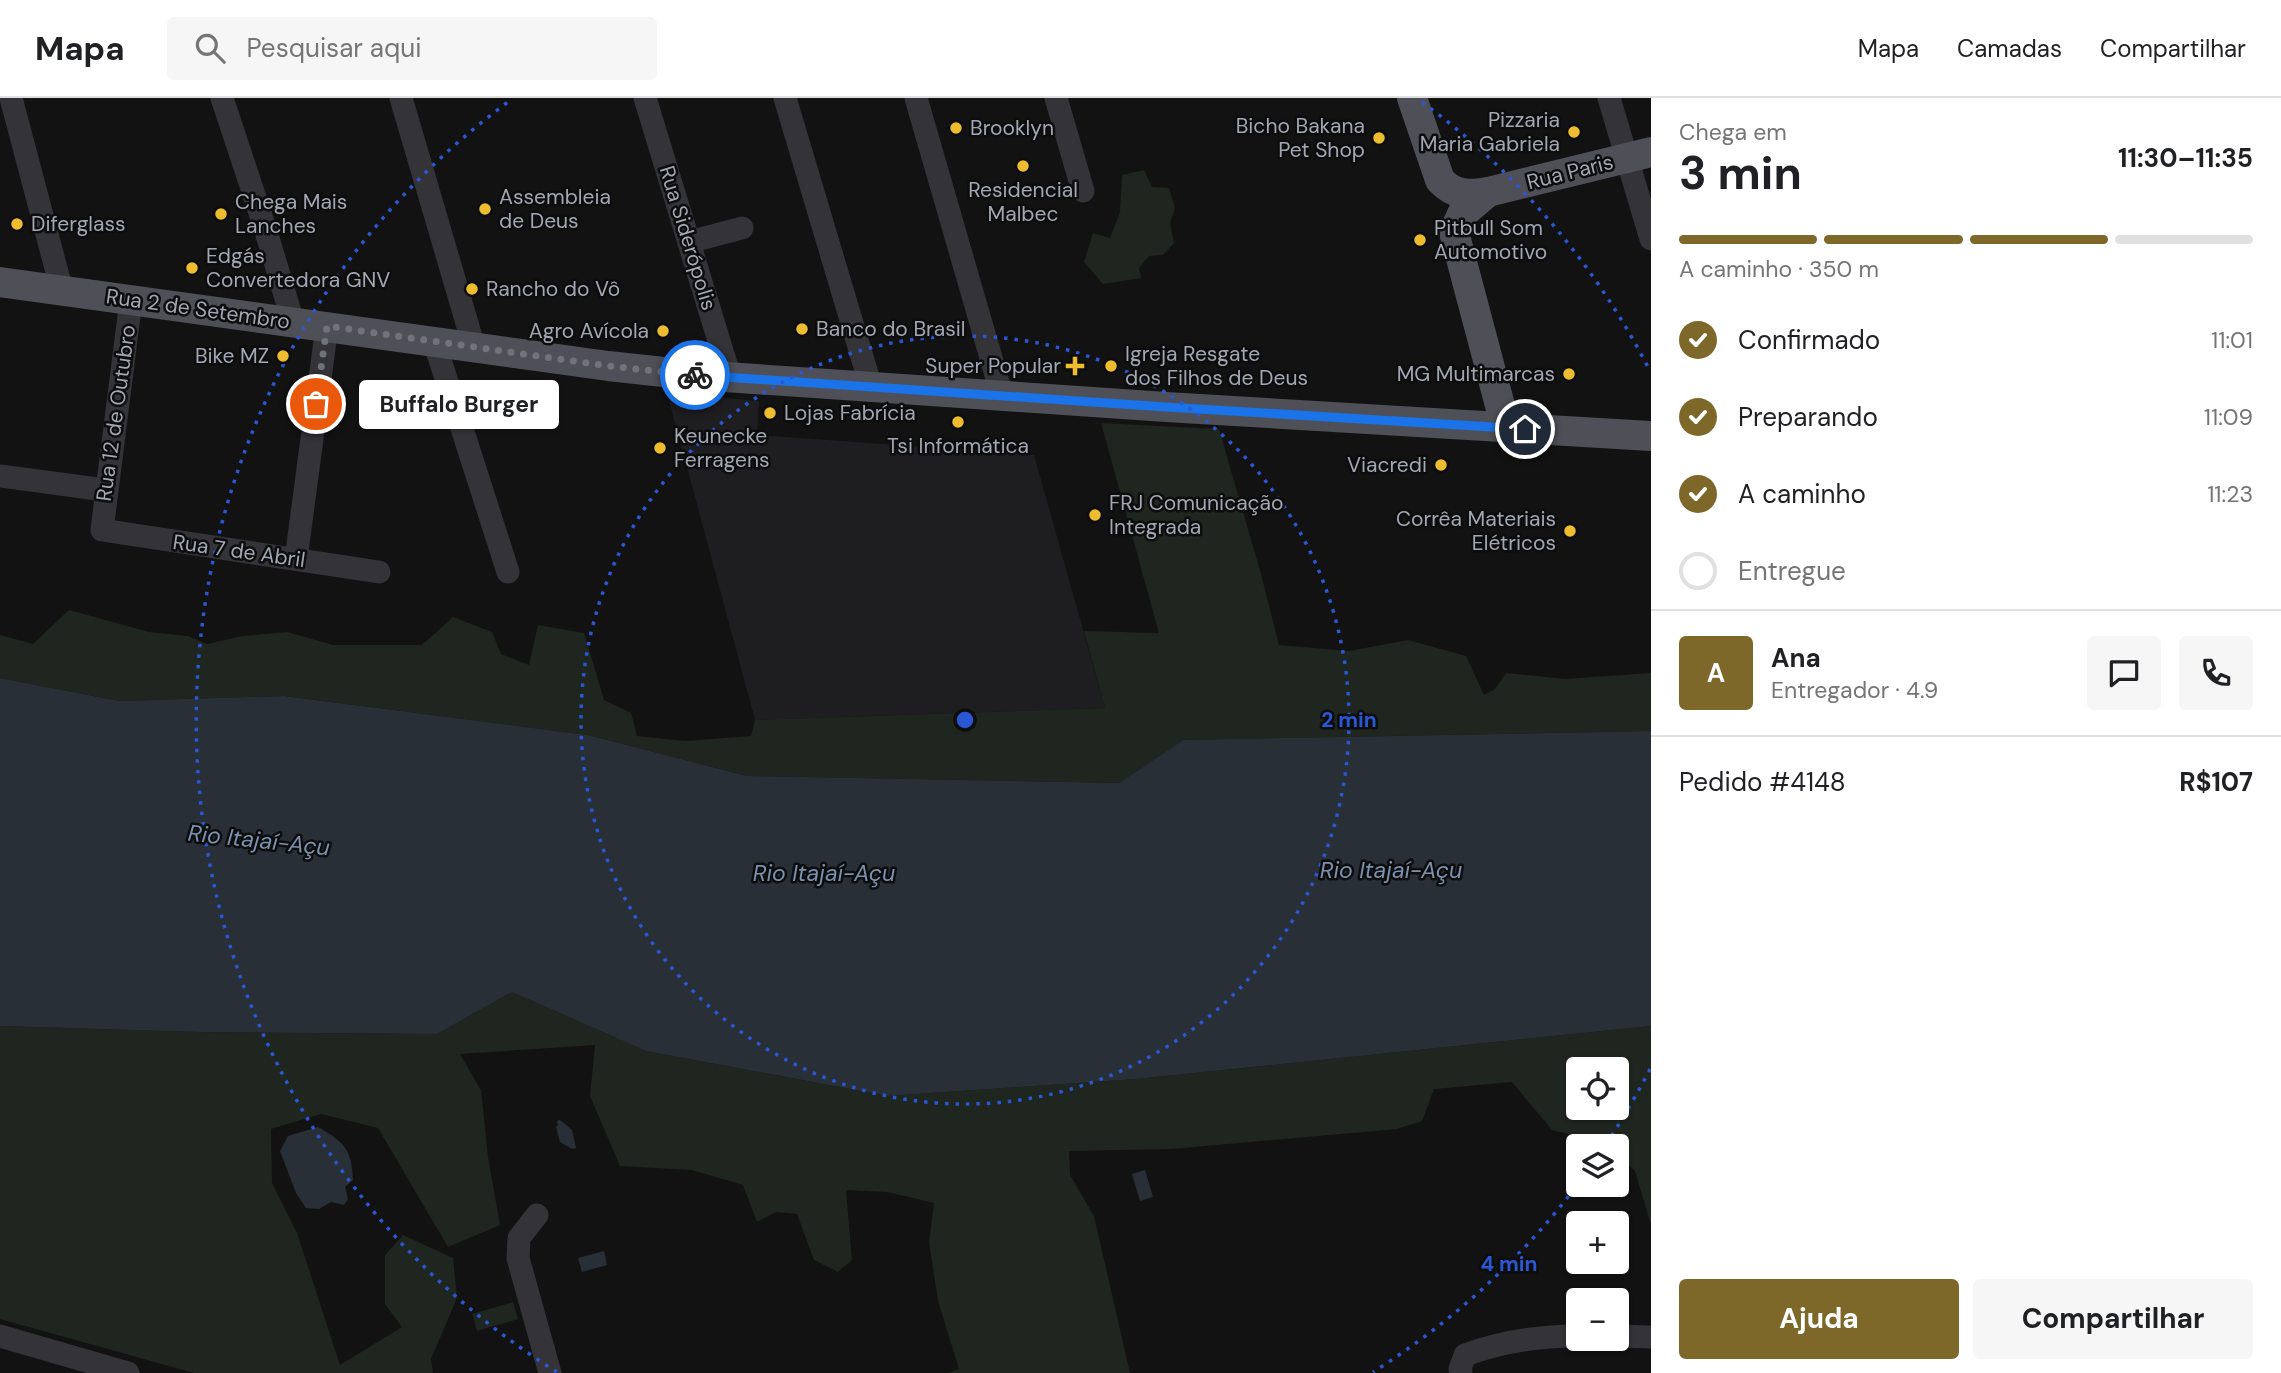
<!DOCTYPE html>
<html lang="pt">
<meta charset="utf-8">
<style>
:root{--surface:#fff;--page:#f6f6f6;--text:#202124;--muted:#757577;--line:#e0e0e0;--accent:#7d6729}
body{margin:0;font-family:"DM Sans",sans-serif;background:var(--page);color:var(--text);height:100vh;display:flex;flex-direction:column;font-size:26px;white-space:nowrap}
*{box-sizing:border-box;margin:0}
p{font-size:23px;color:var(--muted)}
.icon{flex:none;width:38px;height:38px;fill:none;stroke:currentColor;stroke-width:2;stroke-linecap:round;stroke-linejoin:round}
.map{position:relative;flex:1;overflow:hidden}
.panel{display:flex;flex-direction:column;background:var(--surface);width:630px}
.panel>*{flex:none}
.fabs{position:absolute;left:1566px;top:959px;display:grid;gap:14px}
.fabs a{display:grid;place-items:center;width:63px;height:63px;border-radius:7px;background:var(--surface);box-shadow:0 2px 5px #0004;font-size:35px}
.pin{position:absolute;display:grid;place-items:center;width:60px;height:60px;color:#fff;margin:-30px;border:4px solid #fff;border-radius:50%;box-shadow:0 2px 7px #0007}
.courier{position:absolute;display:grid;place-items:center;width:70px;height:70px;margin:-35px;border:5px solid #1a73e8;border-radius:50%;background:#fff;color:#222;box-shadow:0 2px 9px #0007}
.bubble{position:absolute;height:49px;border-radius:7px;background:var(--surface);box-shadow:0 2px 5px #0004;font-size:23px;font-weight:700;line-height:49px;text-align:center}
.head em{font-style:normal;font-weight:700}
.head div{display:flex;flex-direction:column-reverse}
.head{display:flex;align-items:center;justify-content:space-between;height:119px;padding:0 28px}
h1{font-size:46px;font-weight:700;line-height:52px}
.bar{display:grid;grid-template-columns:repeat(4,1fr);gap:10px 7px;align-content:center;height:84px;padding:0 28px}
.bar i{height:9px;border-radius:5px;background:var(--line)}
.bar .current{background:var(--accent)}
.bar p{grid-column:span 4}
.line{display:flex;align-items:center;gap:18px;padding:0 28px;border-top:2px solid var(--line)}
.line div{flex:1}
.round{display:grid;place-items:center;flex:none;width:74px;height:74px;border-radius:7px;background:var(--page)}
ol{padding:0 28px;list-style:none}
li{display:flex;align-items:center;gap:21px;height:77px}
li p{margin-inline-start:auto}
li .icon{padding:7px;border-radius:50%;background:var(--accent);color:#fff;stroke-width:4}
li:last-child{color:var(--muted)}
li i{width:38px;height:38px;border:4px solid var(--line);border-radius:50%}
.action{display:flex;gap:14px;margin-top:auto;padding:14px 28px}
.action a{flex:1;height:80px;border-radius:7px;background:var(--accent);color:#fff;font-size:28px;font-weight:700;line-height:80px;text-align:center}
.action a+a{background:var(--page);color:var(--text)}
header{display:flex;align-items:center;gap:42px;box-sizing:border-box;height:98px;padding:0 35px;background:var(--surface);border-bottom:2px solid var(--line)}
header strong{font-size:33px}
nav{display:flex;gap:38px;margin-inline-start:auto;font-size:24px}
.search{width:490px;height:63px;background:var(--page);display:flex;align-items:center;gap:18px;box-sizing:border-box;padding:0 24px;border-radius:7px;color:var(--muted);font-size:26px}
main{display:flex;flex:1;min-height:0}
.map>svg:first-child{display:block}
.built{fill:#1e1e20}
.green{fill:#1e261f;fill-rule:evenodd}
.water{fill:#282f36}
.lines{fill:none;stroke-linecap:round;stroke-linejoin:round}
.minor{stroke:#333338;stroke-width:23}
.major{stroke:#4f5057;stroke-width:30}
.done{stroke:#70737c;stroke-width:7;stroke-dasharray:0 12.6}
.route{stroke:#1a73e8;stroke-width:9}
.ring{fill:none;stroke:#2a57d4;stroke-width:3.5;stroke-dasharray:3.5 7}
.poi-dot{fill:#eebd2f;stroke:#0d0d0e;stroke-width:2.5}
.labels{text-anchor:middle;stroke-width:5;stroke-linejoin:round;paint-order:stroke}
.poi-label{font-size:21px;fill:#a3a7b4;stroke:#0d0d0e;text-anchor:start}
.street-label{font-size:21px;fill:#a3a7b4;stroke:#0d0d0e}
.water-label{font-size:23px;font-style:italic;fill:#7a92af;stroke:#0d0d0e}
.centre{fill:#2a57d4;stroke:#0d0d0e;stroke-width:3.5}
.ring-label{font-size:21px;text-anchor:middle;font-weight:bold;fill:#2a57d4;stroke:#0d0d0e;stroke-width:5;stroke-linejoin:round;paint-order:stroke}
</style>
<header>
<strong>Mapa</strong>
<div class="search"><svg class="icon" aria-label="search" viewBox="0 0 24 24"><circle cx="10" cy="10" r="6"/><path d="M15 15l6 6"/></svg>Pesquisar aqui</div>
<nav><a>Mapa</a><a>Camadas</a><a>Compartilhar</a></nav>
</header>
<main>
<div class="map">
<svg width="1651" height="1275" viewBox="0 0 1651 1275">
<rect width="100%" height="100%" fill="#121213"/>
<polygon class="built" points="667,295 759,303 757,337 1034,357 1105,610 755,622"/>
<g class="green">
<polygon points="1144,72 1152,89 1169,90 1175,110 1170,125 1174,145 1163,157 1149,158 1139,170 1141,180 1103,186 1084,164 1093,135 1110,140 1120,114 1122,77"/>
<polygon points="1101,325 1219,331 1261,476 1279,547 1349,553 1408,542 1466,558 1484,597 1495,591 1506,575 1565,581 1651,575 1651,633 1183,642 1119,685 747,678 588,637 284,598 119,603 0,580 0,537 33,546 69,512 149,534 188,538 207,546 242,538 287,534 333,547 422,547 453,519 492,534 501,556 529,567 538,527 584,535 604,602 631,615 637,638 685,643 751,638 755,622 1105,610 1084,533 1159,535"/>
<path d="M512,894L646,953L888,998L1136,981L1651,928V1127L1635,1073L1617,1058V1048H1604L1597,1043L1552,1032L1512,984L1434,991L1422,1023L1397,1031L1172,1051L1069,1053L1070,1077L1094,1118L1130,1275H948L959,1271L938,1203L929,1144L934,1105L887,1094L846,1092L852,1162L838,1174L814,1162L797,1116L776,1114L757,1124L743,1087L692,1072L620,1068L590,998L595,947L460,956L481,992L488,1059L500,1127L448,1149L378,1030L321,1016L271,1031L272,1085L297,1135L340,1267L402,1229L385,1206V1157L403,1137L453,1160L457,1200L431,1261L433,1275H194L0,1221V928L199,934L437,936ZM1578,971H1617V1010H1578Z"/>
<polygon points="513,1204 518,1221 477,1233 472,1216"/>
</g>
<g class="water">
<polygon points="0,580 119,603 284,598 588,637 747,678 1119,685 1183,642 1651,633 1651,928 1136,981 888,998 646,953 512,894 437,936 199,934 0,928"/>
<polygon points="560,1022 572,1032 576,1050 572,1051 560,1044 556,1029 558,1027 557,1023"/>
<path d="M318,1029C344,1044 352,1051 353,1082L345,1089L348,1101L344,1107L331,1104L319,1111L306,1110L296,1095L280,1053L288,1038Z"/>
<polygon points="1145,1072 1153,1099 1140,1103 1132,1076"/>
<polygon points="604,1153 607,1167 582,1174 578,1160"/>
</g>
<g class="lines">
<g class="minor">
<polyline points="11,0 62,193"/>
<polyline points="222,0 265,130 293,224"/>
<polyline points="401,0 474,249"/>
<polyline points="645,0 730,279"/>
<polyline points="785,0 871,289"/>
<polyline points="916,0 1002,298"/>
<polyline points="1056,0 1083,93"/>
<polyline points="1609,0 1651,141"/>
<polyline points="689,144 742,130"/>
<polyline points="131,202 102,432 379,474"/>
<polyline points="434,243 508,474"/>
<polyline points="0,378 105,392"/>
<polyline points="296,461 327,228"/>
<polyline points="537,1117 519,1140 518,1160 550,1275"/>
<polyline points="0,1238 128,1275"/>
<polyline points="1617,1238 1651,1239"/>
<path d="M1461,1275L1460,1271L1465,1257C1500,1244 1541,1238 1578,1238"/>
</g>
<g class="major">
<path d="M1412,0L1440,82C1455,98 1468,97 1488,94L1651,54"/>
<polyline points="1488,94 1462,116 1454,134 1506,330"/>
<polyline points="0,184 608,268 682,276 1166,309 1651,338"/>
</g>
</g>
<g class="lines">
<polyline class="done" points="316,306 327,228 608,268 695,277"/>
<polyline class="route" points="695,277 1166,309 1525,331"/>
</g>
<g class="ring">
<circle cx="965" cy="622" r="384"/>
<path d="M1650 971A769 769 0 0 1 1606 1046M1575 1090A769 769 0 0 1 1373 1274M557 1274A769 769 0 0 1 508 4M1422 4A769 769 0 0 1 1650 273"/>
</g>
<g class="poi-dot">
<circle cx="956" cy="30" r="7"/>
<circle cx="1574" cy="34" r="7"/>
<circle cx="1379" cy="40" r="7"/>
<circle cx="1023" cy="68" r="7"/>
<circle cx="485" cy="111" r="7"/>
<circle cx="221" cy="116" r="7"/>
<circle cx="17" cy="126" r="7"/>
<circle cx="1420" cy="142" r="7"/>
<circle cx="192" cy="170" r="7"/>
<circle cx="472" cy="191" r="7"/>
<circle cx="802" cy="231" r="7"/>
<circle cx="663" cy="233" r="7"/>
<circle cx="283" cy="258" r="7"/>
<path d="M1071.5 257.5h7v7h7v7h-7v7h-7v-7h-7v-7h7z"/>
<circle cx="1111" cy="268" r="7"/>
<circle cx="1569" cy="276" r="7"/>
<circle cx="770" cy="315" r="7"/>
<circle cx="958" cy="324" r="7"/>
<circle cx="660" cy="350" r="7"/>
<circle cx="1441" cy="367" r="7"/>
<circle cx="1095" cy="417" r="7"/>
<circle cx="1570" cy="433" r="7"/>
</g>
<g class="labels">
<g class="poi-label">
<text x="1560" y="29" text-anchor="end">Pizzaria<tspan x="1560" dy="24">Maria Gabriela</tspan></text>
<text x="1365" y="35" text-anchor="end">Bicho Bakana<tspan x="1365" dy="24">Pet Shop</tspan></text>
<text x="970" y="37">Brooklyn</text>
<text x="1023" y="99" text-anchor="middle">Residencial<tspan x="1023" dy="24">Malbec</tspan></text>
<text x="499" y="106">Assembleia<tspan x="499" dy="24">de Deus</tspan></text>
<text x="235" y="111">Chega Mais<tspan x="235" dy="24">Lanches</tspan></text>
<text x="31" y="133">Diferglass</text>
<text x="1434" y="137">Pitbull Som<tspan x="1434" dy="24">Automotivo</tspan></text>
<text x="206" y="165">Edgás<tspan x="206" dy="24">Convertedora GNV</tspan></text>
<text x="486" y="198">Rancho do Vô</text>
<text x="816" y="238">Banco do Brasil</text>
<text x="649" y="240" text-anchor="end">Agro Avícola</text>
<text x="1125" y="263">Igreja Resgate<tspan x="1125" dy="24">dos Filhos de Deus</tspan></text>
<text x="269" y="265" text-anchor="end">Bike MZ</text>
<text x="1061" y="275" text-anchor="end">Super Popular</text>
<text x="1555" y="283" text-anchor="end">MG Multimarcas</text>
<text x="784" y="322">Lojas Fabrícia</text>
<text x="674" y="345">Keunecke<tspan x="674" dy="24">Ferragens</tspan></text>
<text x="958" y="355" text-anchor="middle">Tsi Informática</text>
<text x="1427" y="374" text-anchor="end">Viacredi</text>
<text x="1109" y="412">FRJ Comunicação<tspan x="1109" dy="24">Integrada</tspan></text>
<text x="1556" y="428" text-anchor="end">Corrêa Materiais<tspan x="1556" dy="24">Elétricos</tspan></text>
</g>
<g class="street-label">
<text transform="translate(1570 74) rotate(-14)" y="7">Rua Paris</text>
<text transform="translate(688 140) rotate(73)" y="7">Rua Siderópolis</text>
<text transform="translate(198 211) rotate(8)" y="7">Rua 2 de Setembro</text>
<text transform="translate(116 315) rotate(-82)" y="7">Rua 12 de Outubro</text>
<text transform="translate(239 453) rotate(8)" y="7">Rua 7 de Abril</text>
</g>
<g class="water-label">
<text transform="translate(259 742) rotate(6)" y="8">Rio Itajaí-Açu</text>
<text x="1391" y="780">Rio Itajaí-Açu</text>
<text x="824" y="783">Rio Itajaí-Açu</text>
</g>
</g>
<circle cx="965" cy="622" r="10" class="centre"/>
<g class="ring-label">
<text x="1349" y="629">2 min</text>
<text x="1509" y="1173">4 min</text>
</g>
</svg>
<div class="fabs">
<a><svg class="icon" aria-label="locate" viewBox="0 0 24 24"><circle cx="12" cy="12" r="6"/><path d="M12 2v4M12 18v4M2 12h4M18 12h4"/></svg></a>
<a><svg class="icon" aria-label="layers" viewBox="0 0 24 24"><path d="M12 4l9 5-9 5-9-5zM3 14l9 5 9-5"/></svg></a>
<a>+</a>
<a>−</a>
</div>
<div class="pin" style="left:316px;top:306px;background:#ea580c"><svg class="icon" aria-label="bag" viewBox="0 0 24 24"><path d="M5 8h14l-1 12H6zM9 8a3 3 0 0 1 6 0"/></svg></div>
<div class="pin" style="left:1525px;top:331px;background:#1f2937"><svg class="icon" aria-label="home" viewBox="0 0 24 24"><path d="M3 11l9-7 9 7M6 9v11h12V9"/></svg></div>
<div class="courier" style="left:695px;top:277px"><svg class="icon" aria-label="bike" viewBox="0 0 24 24"><circle cx="6" cy="16" r="4"/><circle cx="18" cy="16" r="4"/><path d="M6 16l4-8h5l3 8M10 8l3 8H6M13 5h3"/></svg></div>
<div class="bubble" style="left:359px;top:282px;width:200px">Buffalo Burger</div>
</div>
<section class="panel">
<div class="head"><div><h1>3 min</h1><p>Chega em</p></div><em>11:30–11:35</em></div>
<div class="bar"><i class="current"></i><i class="current"></i><i class="current"></i><i></i><p>A caminho · 350 m</p></div>
<ol>
<li><svg class="icon" aria-label="check" viewBox="0 0 24 24"><path d="M5 12l5 5 9-10"/></svg>Confirmado<p>11:01</p></li>
<li><svg class="icon" aria-label="check" viewBox="0 0 24 24"><path d="M5 12l5 5 9-10"/></svg>Preparando<p>11:09</p></li>
<li><svg class="icon" aria-label="check" viewBox="0 0 24 24"><path d="M5 12l5 5 9-10"/></svg>A caminho<p>11:23</p></li>
<li><i></i>Entregue</li>
</ol>
<div class="line" style="height:126px"><b class="round" style="background:var(--accent);color:#fff">A</b><div><b>Ana</b><p>Entregador · 4.9</p></div><a class="round"><svg class="icon" aria-label="chat" viewBox="0 0 24 24"><path d="M4 5h16v11H9l-5 4z"/></svg></a><a class="round"><svg class="icon" aria-label="phone" viewBox="0 0 24 24"><path d="M5 4h4l2 5-3 2q2 4 5 5l2-3 5 2v4C11 20 4 13 5 4z"/></svg></a></div>
<div class="line" style="height:91px"><div>Pedido #4148</div><b>R$107</b></div>
<div class="action"><a>Ajuda</a><a>Compartilhar</a></div>
</section>
</main>
